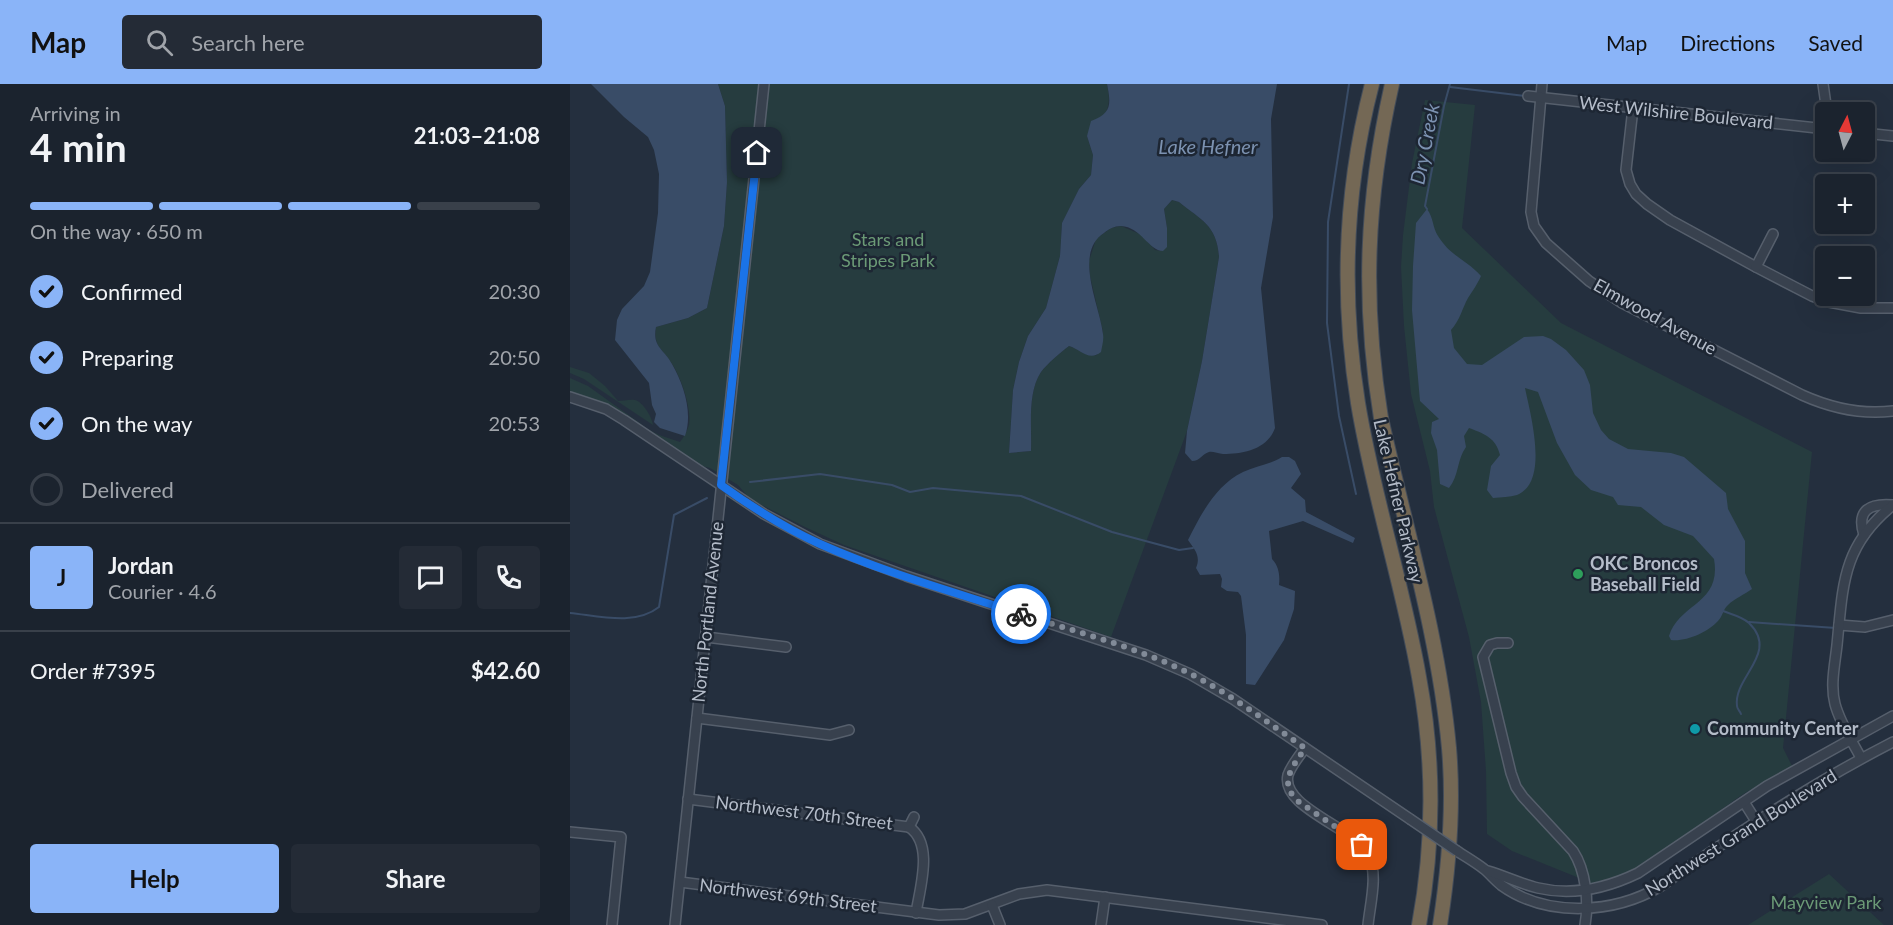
<!DOCTYPE html>
<meta charset="utf-8">
<style>
:root{--surface:#1b232e;--page:#242b36;--text:#f1f3f6;--muted:#a0a4aa;--line:#39404a;--accent:#8ab4f8}
body{margin:0;font-family:Lato,sans-serif;background:var(--page);color:var(--text);height:100vh;display:flex;flex-direction:column;font-size:22px;white-space:nowrap}
*{box-sizing:border-box;margin:0}
p{font-size:20px;color:var(--muted)}
.icon{flex:none;width:33px;height:33px;fill:none;stroke:currentColor;stroke-width:2;stroke-linecap:round;stroke-linejoin:round}
.map{position:relative;flex:1;overflow:hidden}
.sheet{display:flex;flex-direction:column;background:var(--surface);width:570px}
.sheet>*{flex:none}
.needle{width:39px;rotate:6deg}
.tools{position:absolute;left:1245px;top:18px;display:grid;gap:12px}
.tools a{display:grid;place-items:center;width:60px;height:60px;border-radius:6px;background:var(--surface);box-shadow:0 6px 24px #0002,0 0 0 2px var(--line);font-size:30px}
.pin{position:absolute;display:grid;place-items:center;width:51px;height:51px;color:#fff;margin:-26px;border-radius:12px;box-shadow:0 3px 9px #0006}
.courier{position:absolute;display:grid;place-items:center;width:60px;height:60px;margin:-30px;border:4px solid #1a73e8;border-radius:50%;background:#fff;color:#222;box-shadow:0 2px 8px #0007}
.summary em{font-style:normal;font-weight:700}
.summary div{display:flex;flex-direction:column-reverse}
.summary{display:flex;align-items:center;justify-content:space-between;height:102px;padding:0 30px}
h1{font-size:39px;font-weight:700;line-height:45px}
.bar{display:grid;grid-template-columns:repeat(4,1fr);gap:9px 6px;align-content:center;height:72px;padding:0 30px}
.bar i{height:8px;border-radius:4px;background:var(--line)}
.bar .active{background:var(--accent)}
.bar p{grid-column:span 4}
.line{display:flex;align-items:center;gap:15px;padding:0 30px;border-top:2px solid var(--line)}
.line div{flex:1}
.round{display:grid;place-items:center;flex:none;width:63px;height:63px;border-radius:6px;background:var(--page)}
ol{padding:0 30px;list-style:none}
li{display:flex;align-items:center;gap:18px;height:66px}
li p{margin-inline-start:auto}
li .icon{padding:6px;border-radius:50%;background:var(--accent);color:#111;stroke-width:4}
li:last-child{color:var(--muted)}
li i{width:33px;height:33px;border:3px solid var(--line);border-radius:50%}
.primary-button{display:flex;gap:12px;margin-top:auto;padding:12px 30px}
.primary-button a{flex:1;height:69px;border-radius:6px;background:var(--accent);color:#111;font-size:24px;font-weight:700;line-height:69px;text-align:center}
.primary-button a+a{background:var(--page);color:var(--text)}
header{display:flex;align-items:center;gap:36px;box-sizing:border-box;height:84px;padding:0 30px;background:var(--accent);color:#111}
header strong{font-size:28px}
nav{display:flex;gap:33px;margin-inline-start:auto;font-size:21px}
.search{width:420px;height:54px;background:var(--page);display:flex;align-items:center;gap:15px;box-sizing:border-box;padding:0 21px;border-radius:6px;color:var(--muted);font-size:22px}
main{display:flex;flex:1;min-height:0}
.map>svg:first-child{display:block}
.green{fill:#263c3f}
.water{fill:#394c67}
.lines{fill:none;stroke-linecap:round;stroke-linejoin:round}
.stream{stroke:#394c67;stroke-width:2}
.minor-casing{stroke:#565f6c;stroke-width:12}
.highway-casing{stroke:#434c59;stroke-width:16}
.minor{stroke:#38414e;stroke-width:9}
.highway{stroke:#746855;stroke-width:14}
.minor-bridge-casing{stroke:#565f6c;stroke-width:12;stroke-linecap:butt}
.minor-bridge{stroke:#38414e;stroke-width:9}
.done{stroke:#828b98;stroke-width:6;stroke-dasharray:0 10.8}
.route{stroke:#1a73e8;stroke-width:8}
.leisure-dot{fill:#2e9e5b;stroke:#1d2633;stroke-width:2}
.culture-dot{fill:#0f9aa8;stroke:#1d2633;stroke-width:2}
.labels{text-anchor:middle;stroke-width:5;stroke-linejoin:round;paint-order:stroke}
.street-label{font-size:18px;fill:#b4bcc9;stroke:#1d2633}
.park-label{font-size:18px;fill:#6b9a76;stroke:#1d2633}
.poi-label{font-size:18px;font-weight:bold;fill:#b4bcc9;stroke:#1d2633;text-anchor:start}
.water-label{font-size:20px;font-style:italic;fill:#7c92b1;stroke:#1d2633}
</style>
<header>
<strong>Map</strong>
<div class="search"><svg class="icon" aria-label="search" viewBox="0 0 24 24"><circle cx="10" cy="10" r="6"/><path d="M15 15l6 6"/></svg>Search here</div>
<nav><a>Map</a><a>Directions</a><a>Saved</a></nav>
</header>
<main>
<section class="sheet">
<div class="summary"><div><h1>4 min</h1><p>Arriving in</p></div><em>21:03–21:08</em></div>
<div class="bar"><i class="active"></i><i class="active"></i><i class="active"></i><i></i><p>On the way · 650 m</p></div>
<ol>
<li><svg class="icon" aria-label="check" viewBox="0 0 24 24"><path d="M5 12l5 5 9-10"/></svg>Confirmed<p>20:30</p></li>
<li><svg class="icon" aria-label="check" viewBox="0 0 24 24"><path d="M5 12l5 5 9-10"/></svg>Preparing<p>20:50</p></li>
<li><svg class="icon" aria-label="check" viewBox="0 0 24 24"><path d="M5 12l5 5 9-10"/></svg>On the way<p>20:53</p></li>
<li><i></i>Delivered</li>
</ol>
<div class="line" style="height:108px"><b class="round" style="background:var(--accent);color:#111">J</b><div><b>Jordan</b><p>Courier · 4.6</p></div><a class="round"><svg class="icon" aria-label="chat" viewBox="0 0 24 24"><path d="M4 5h16v11H9l-5 4z"/></svg></a><a class="round"><svg class="icon" aria-label="phone" viewBox="0 0 24 24"><path d="M5 4h4l2 5-3 2q2 4 5 5l2-3 5 2v4C11 20 4 13 5 4z"/></svg></a></div>
<div class="line" style="height:78px"><div>Order #7395</div><b>$42.60</b></div>
<div class="primary-button"><a>Help</a><a>Share</a></div>
</section>
<div class="map">
<svg width="1323" height="841" viewBox="0 0 1323 841">
<rect width="100%" height="100%" fill="#242f3e"/>
<g class="green">
<path d="M 148,0 L 537,0 C 543,28 534,31 517,52 L 523,71 L 521,91 L 509,105 L 492,139 L 490,172 L 476,224 L 458,252 L 449,278 L 443,306 L 439,369 L 461,367 C 462,343 457,309 471,288 C 477,280 491,268 499,262 C 509,265 515,273 527,271 L 533,248 L 520,192 L 519,177 L 526,155 L 541,144 L 551,142 L 572,151 L 585,166 L 593,167 L 597,144 L 594,125 L 602,116 L 609,118 C 631,136 647,141 649,173 L 632,277 L 617,347 L 541,553 L 274,461 L 235,443 L 180,415 L 168,401 L 140,384 L 132,382 C 91,355 49,319 0,309 L 0,294 L 18,302 L 78,345 L 89,351 L 110,358 C 114,353 117,347 119,341 C 122,324 110,290 100,277 C 91,264 83,261 86,243 L 118,234 L 137,224 L 154,142 L 157,98 L 155,22 Z"/>
<path d="M 855,16 L 905,21 L 892,144 L 991,239 L 1242,368 L 1213,664 L 1223,684 C 1204,695 1184,702 1166,715 C 1129,741 1067,794 1024,800 L 942,767 L 917,750 L 916,687 L 911,618 L 899,553 L 864,423 L 860,387 L 841,310 L 834,242 L 831,183 L 833,151 L 842,79 Z"/>
<path d="M 0,283 L 19,289 L 35,302 L 48,317 C 54,317 59,315 65,316 C 73,318 82,333 83,341 L 14,295 L 0,289 Z"/>
<polygon points="1259,790 1314,841 1178,841"/>
</g>
<g class="water">
<path d="M 21,0 L 148,0 L 155,22 L 157,98 L 154,142 L 137,224 L 118,234 L 86,243 C 82,263 94,265 102,280 C 114,301 123,329 115,352 L 90,344 L 84,338 L 86,330 L 82,321 L 79,299 L 45,256 L 47,236 L 52,225 L 74,202 L 80,188 L 88,129 L 89,90 L 84,66 L 78,53 L 54,33 Z"/>
<path d="M 537,0 L 707,0 L 701,35 L 703,133 L 691,204 L 705,344 C 697,366 673,370 653,370 C 649,370 642,367 639,368 C 632,370 630,377 622,377 L 615,369 L 617,347 L 632,277 L 649,173 C 647,141 631,136 609,118 L 602,116 L 594,125 L 597,144 L 597,163 L 593,167 C 579,167 571,143 551,142 C 544,142 539,145 534,149 C 503,169 530,222 533,250 C 534,256 532,262 531,268 C 519,278 510,265 499,262 C 491,268 477,280 471,288 C 457,309 462,343 461,367 L 439,369 L 443,306 L 449,278 L 458,252 L 476,224 L 490,172 L 492,139 L 509,105 L 521,91 L 523,71 L 517,52 L 521,37 C 542,29 541,20 537,0 Z"/>
<path d="M 857,125 C 864,135 862,142 868,152 C 881,173 897,176 911,192 C 907,201 903,206 898,214 C 892,225 890,236 881,246 L 884,264 L 897,280 L 912,281 L 954,253 L 973,252 L 981,255 L 996,266 L 1014,286 L 1020,301 L 1023,329 L 1031,346 L 1039,355 L 1058,365 L 1101,369 L 1114,373 L 1156,409 L 1158,425 L 1175,457 L 1175,489 L 1182,505 C 1174,511 1165,514 1158,521 C 1153,525 1153,532 1148,537 C 1138,548 1116,558 1101,556 L 1099,552 C 1109,519 1152,520 1144,475 L 1123,452 L 1094,441 L 1071,423 L 1048,421 L 1043,413 L 1021,406 L 1005,391 L 987,359 L 968,308 L 955,304 C 960,329 980,398 947,411 C 940,413 931,413 923,414 L 917,406 L 921,382 L 930,371 C 926,354 915,350 899,344 L 894,352 L 896,363 C 887,375 889,392 879,404 L 870,400 L 867,366 L 861,349 L 862,338 L 869,335 L 850,317 L 842,226 L 843,182 L 846,139 Z"/>
<path d="M 712,373 L 719,373 L 725,377 L 731,390 L 721,404 L 735,416 L 736,428 L 785,454 L 783,459 L 733,437 L 699,447 L 702,475 C 709,482 710,492 709,501 L 725,507 L 724,525 L 714,556 L 685,601 L 676,600 L 676,551 L 671,512 L 668,508 L 657,507 L 651,503 L 652,495 L 650,490 L 630,491 L 626,484 C 631,472 625,466 618,456 C 631,430 646,401 673,388 C 685,382 699,381 712,373 Z"/>
</g>
<g class="lines">
<g class="stream">
<polyline points="779,0 758,138 757,239 769,332 786,410"/>
<polyline points="880,3 955,12"/>
<polyline points="857,125 855,122 874,22 880,0"/>
<polyline points="180,398 250,390 322,401 340,408 363,404 451,412 542,448 609,466 623,464"/>
<path d="M 1153,527 C 1161,530 1173,533 1179,539 C 1210,569 1163,593 1167,622 C 1167,625 1170,627 1171,630"/>
<path d="M 0,529 C 29,532 65,542 89,523 L 104,431 L 137,414"/>
<polyline points="1179,538 1266,544"/>
</g>
<defs>
<g id="minor">
<path d="M 972,0 L 961,128 L 964,142 L 976,159 L 1019,197 L 1052,219 L 1232,311 C 1261,324 1291,331 1323,327"/>
<polyline points="1253,0 1257,28"/>
<polyline points="958,12 1256,45"/>
<polyline points="1063,24 1056,86 1060,100 1066,110 1077,120 1100,136 1186,183 1242,212 1259,218 1291,224 1323,224"/>
<polyline points="1294,49 1323,52"/>
<polyline points="1186,183 1203,150"/>
<polyline points="0,313 36,325 54,336 194,430 250,460 336,492 576,571 620,590 663,615 840,735"/>
<path d="M 1294,451 C 1286,426 1300,419 1323,421"/>
<polyline points="1269,541 1295,543 1323,536"/>
<polyline points="136,553 216,563"/>
<path d="M 938,559 L 927,559 L 920,561 L 913,573 L 941,689 L 946,703 L 953,713 L 1003,767 C 1016,787 1019,818 1015,841"/>
<polyline points="127,634 260,651 279,646"/>
<path d="M 735,664 C 729,672 721,682 718,691 C 710,724 787,744 799,772 C 808,792 800,820 798,841"/>
<path d="M 1291,674 C 1282,657 1270,639 1265,620 C 1260,601 1265,580 1267,561 C 1273,501 1272,462 1323,421"/>
<polyline points="118,715 339,743 344,733"/>
<polyline points="1174,718 1186,737"/>
<path d="M 339,743 C 364,760 350,803 346,829"/>
<polyline points="0,748 51,753 42,841"/>
<path d="M 887,767 C 896,773 905,778 914,785 C 920,790 925,796 931,801 C 977,834 1044,830 1091,802 C 1166,750 1241,700 1323,658"/>
<path d="M 918,787 C 935,792 951,800 968,804 C 1002,812 1037,804 1068,789 L 1197,702 L 1323,632"/>
<polyline points="110,798 369,831 395,830 449,810 477,806 752,841"/>
<polyline points="422,821 430,841"/>
<polyline points="105,841 194,0"/>
<polyline points="531,841 535,813"/>
</g>
<g id="highway">
<path d="M 802,0 C 775,104 771,213 788,319 C 803,411 833,501 849,593 C 864,674 864,760 849,841"/>
<path d="M 822,0 C 796,115 792,217 811,334 C 835,442 869,554 879,664 C 884,722 879,783 870,841"/>
</g>
</defs>
<use href="#minor" class="minor-casing"/>
<use href="#highway" class="highway-casing"/>
<use href="#minor" class="minor"/>
<use href="#highway" class="highway"/>
<defs>
<polyline id="minor-bridge" points="840,735 887,767"/>
</defs>
<use href="#minor-bridge" class="minor-bridge-casing"/>
<use href="#minor-bridge" class="minor-bridge"/>
</g>
<g class="lines">
<path class="done" d="M 451,530 C 506,548 566,563 619,589 C 660,610 697,638 735,664 C 723,683 707,699 729,718 L 792,761"/>
<path class="route" d="M 187,69 L 151,401 C 183,424 215,444 250,460 C 315,489 384,508 451,530"/>
</g>
<circle class="leisure-dot" cx="1008" cy="490" r="6"/>
<circle class="culture-dot" cx="1125" cy="645" r="6"/>
<g class="labels">
<g class="street-label">
<text transform="translate(1106 29) rotate(6)" y="6">West Wilshire Boulevard</text>
<text transform="translate(1085 233) rotate(29)" y="6">Elmwood Avenue</text>
<text transform="translate(828 417) rotate(77)" y="6">Lake Hefner Parkway</text>
<text transform="translate(138 528) rotate(-84)" y="6">North Portland Avenue</text>
<text transform="translate(234 729) rotate(7)" y="6">Northwest 70th Street</text>
<text transform="translate(1171 749) rotate(-32)" y="6">Northwest Grand Boulevard</text>
<text transform="translate(218 812) rotate(7)" y="6">Northwest 69th Street</text>
</g>
<g class="park-label">
<text x="318" y="162">Stars and<tspan x="318" dy="21">Stripes Park</tspan></text>
<text x="1256" y="825">Mayview Park</text>
</g>
<g class="poi-label">
<text x="1020" y="486">OKC Broncos<tspan x="1020" dy="21">Baseball Field</tspan></text>
<text x="1137" y="651">Community Center</text>
</g>
<g class="water-label">
<text transform="translate(855 60) rotate(-79)" y="7">Dry Creek</text>
<text x="638" y="70">Lake Hefner</text>
</g>
</g>
</svg>
<div class="tools">
<a><svg class="needle" viewBox="-14 -14 28 28"><path d="M0-13l5 13h-10z" fill="#e53935"/><path d="M0 13l5-13h-10z" fill="#a0a4aa"/></svg></a>
<a>+</a>
<a>−</a>
</div>
<div class="pin" style="left:792px;top:761px;background:#ea580c"><svg class="icon" aria-label="bag" viewBox="0 0 24 24"><path d="M5 8h14l-1 12H6zM9 8a3 3 0 0 1 6 0"/></svg></div>
<div class="pin" style="left:187px;top:69px;background:#1f2937"><svg class="icon" aria-label="home" viewBox="0 0 24 24"><path d="M3 11l9-7 9 7M6 9v11h12V9"/></svg></div>
<div class="courier" style="left:451px;top:530px"><svg class="icon" aria-label="bike" viewBox="0 0 24 24"><circle cx="6" cy="16" r="4"/><circle cx="18" cy="16" r="4"/><path d="M6 16l4-8h5l3 8M10 8l3 8H6M13 5h3"/></svg></div>
</div>
</main>
